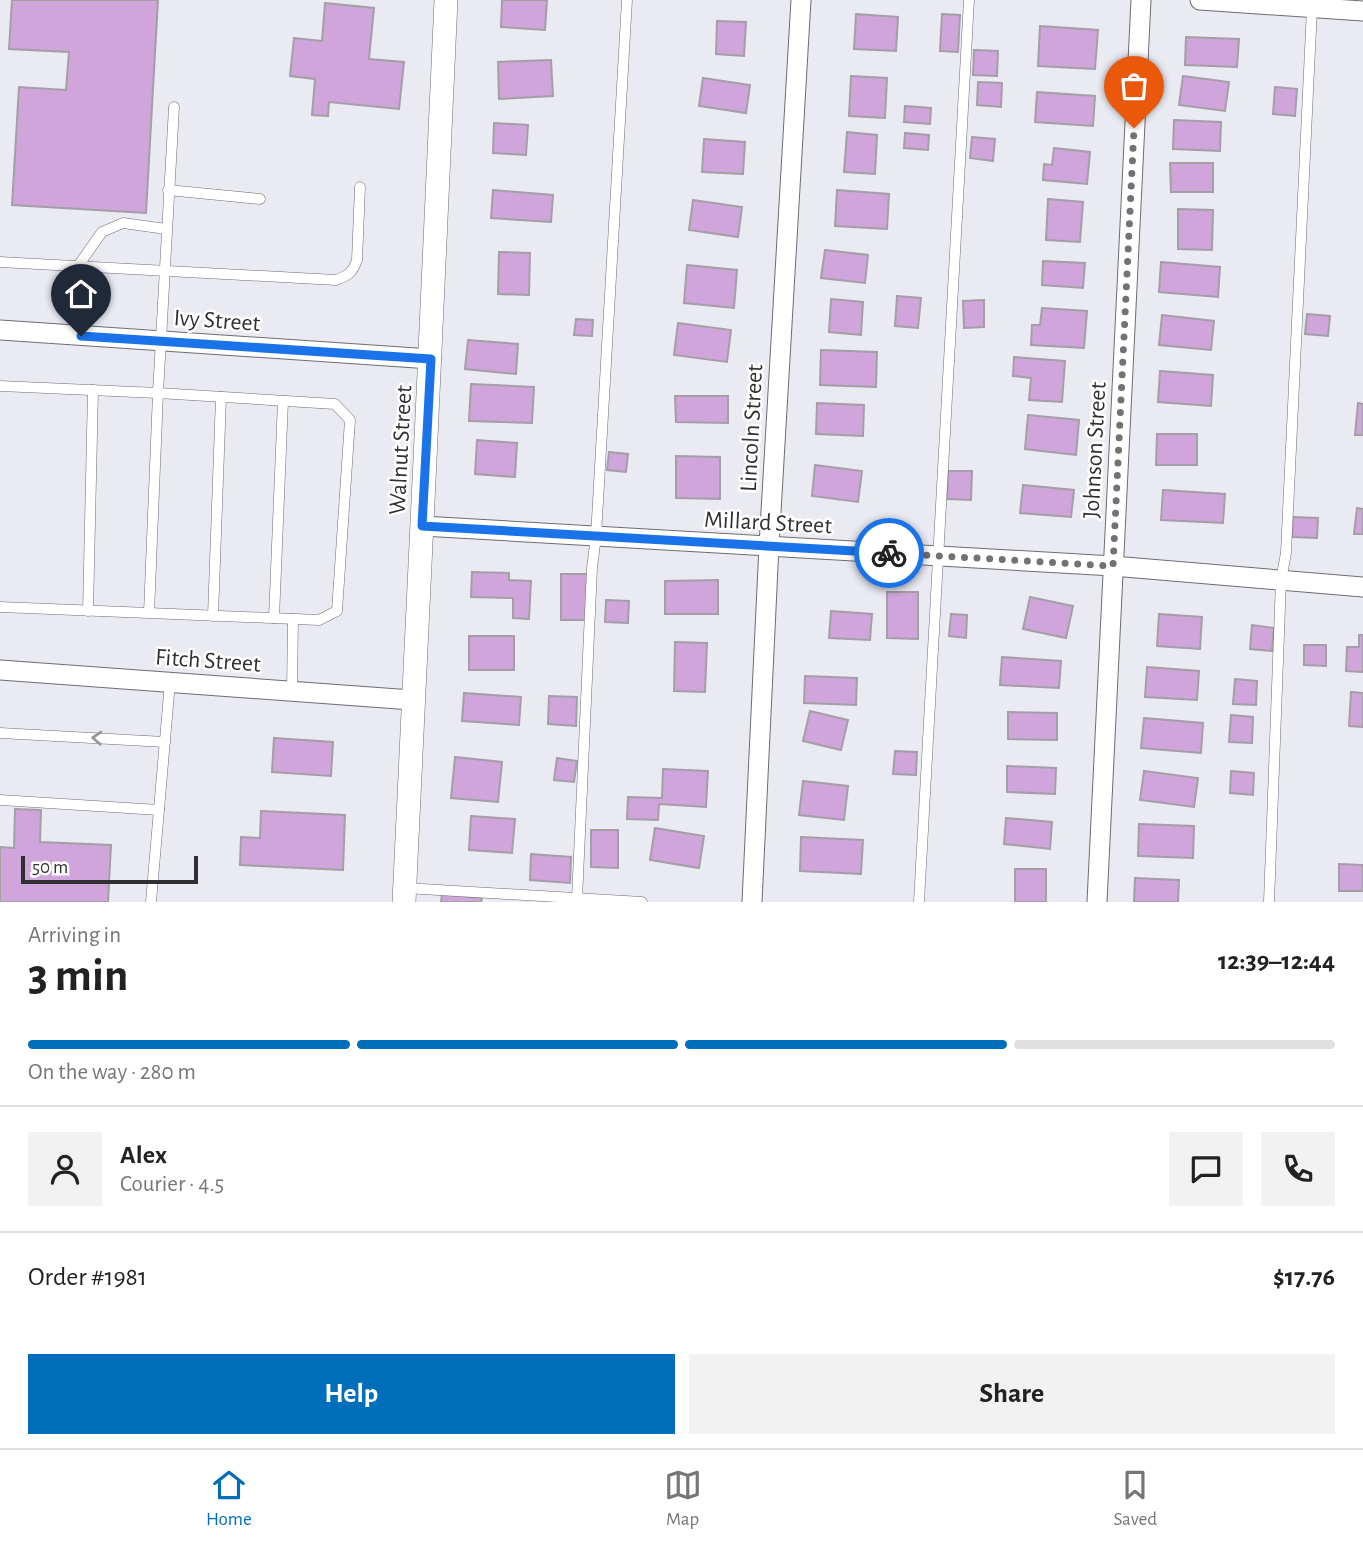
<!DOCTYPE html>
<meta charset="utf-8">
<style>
:root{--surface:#fff;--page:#f2f2f2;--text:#222;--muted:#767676;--line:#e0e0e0;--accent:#006eba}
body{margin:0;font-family:"Alegreya Sans",sans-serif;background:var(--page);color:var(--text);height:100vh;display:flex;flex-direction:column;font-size:26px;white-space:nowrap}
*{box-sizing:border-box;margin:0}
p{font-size:23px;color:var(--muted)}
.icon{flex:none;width:38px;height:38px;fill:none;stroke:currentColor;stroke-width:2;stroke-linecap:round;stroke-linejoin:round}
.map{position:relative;height:902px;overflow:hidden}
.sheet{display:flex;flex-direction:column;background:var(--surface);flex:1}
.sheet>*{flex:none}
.scale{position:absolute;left:21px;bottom:18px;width:177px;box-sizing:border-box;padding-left:7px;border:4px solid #303033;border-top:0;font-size:19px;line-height:24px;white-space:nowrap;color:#303033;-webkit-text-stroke:5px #fff;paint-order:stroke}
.pin{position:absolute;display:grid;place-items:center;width:60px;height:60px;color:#fff;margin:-72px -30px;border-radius:50% 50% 50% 0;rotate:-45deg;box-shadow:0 0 7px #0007}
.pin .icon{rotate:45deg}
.courier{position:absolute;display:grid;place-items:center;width:70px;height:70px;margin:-35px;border:5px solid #1a73e8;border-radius:50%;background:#fff;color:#222;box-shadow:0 2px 9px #0007}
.headline em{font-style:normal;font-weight:700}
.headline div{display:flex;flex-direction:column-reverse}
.headline{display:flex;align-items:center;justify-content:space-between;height:119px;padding:0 28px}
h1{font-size:46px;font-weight:700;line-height:52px}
.bar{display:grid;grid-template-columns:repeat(4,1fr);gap:10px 7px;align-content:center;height:84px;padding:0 28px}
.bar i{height:9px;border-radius:5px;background:var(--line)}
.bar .selected{background:var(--accent)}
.bar p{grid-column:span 4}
.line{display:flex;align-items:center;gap:18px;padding:0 28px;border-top:2px solid var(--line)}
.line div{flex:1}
.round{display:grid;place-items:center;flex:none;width:74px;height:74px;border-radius:0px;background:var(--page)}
.action{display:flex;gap:14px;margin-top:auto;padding:14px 28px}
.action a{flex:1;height:80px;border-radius:0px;background:var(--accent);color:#fff;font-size:28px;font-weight:700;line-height:80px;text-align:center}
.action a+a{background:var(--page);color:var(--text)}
.menu{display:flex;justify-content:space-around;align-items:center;height:98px;border-top:2px solid var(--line);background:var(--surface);font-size:19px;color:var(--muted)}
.menu a{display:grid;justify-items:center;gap:4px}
.menu .selected{color:var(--accent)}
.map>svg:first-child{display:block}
.building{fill:#cfa5db;stroke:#a49ea5;stroke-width:2}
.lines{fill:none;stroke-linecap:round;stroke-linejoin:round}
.service-casing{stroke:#6c6c74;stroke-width:11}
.minor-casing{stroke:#6c6c74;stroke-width:21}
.tertiary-casing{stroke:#6c6c74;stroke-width:24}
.service{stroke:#fff;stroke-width:10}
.minor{stroke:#fff;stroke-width:19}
.tertiary{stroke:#fff;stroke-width:23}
.oneway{stroke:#989899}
.done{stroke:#717176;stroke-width:7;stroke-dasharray:0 12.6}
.route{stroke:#1a73e8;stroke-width:9}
.labels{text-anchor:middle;stroke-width:5;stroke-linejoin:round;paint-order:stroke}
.street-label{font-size:24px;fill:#303033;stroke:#fff}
</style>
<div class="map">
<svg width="1363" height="902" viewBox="0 0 1363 902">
<rect width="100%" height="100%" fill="#eaeaf3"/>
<g class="building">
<polygon points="12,0 158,0 146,213 12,205 19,87 66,90 69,52 9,49"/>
<polygon points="502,0 547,0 545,30 501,27"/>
<polygon points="325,3 374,8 369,59 404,62 399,109 329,102 328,116 312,115 315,79 290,76 294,38 322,41"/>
<polygon points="856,14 898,17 896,51 854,49"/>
<polygon points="942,14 960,15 958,52 940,51"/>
<polygon points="717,21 746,22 744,56 716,54"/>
<polygon points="1040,26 1098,30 1095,69 1038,66"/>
<polygon points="1186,37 1239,39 1237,67 1185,65"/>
<polygon points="974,50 998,51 997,76 973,75"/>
<polygon points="551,60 553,96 499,99 498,62"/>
<polygon points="851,76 887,78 885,118 849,116"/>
<polygon points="1183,76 1229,82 1225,111 1179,105"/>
<polygon points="703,78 750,85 746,113 699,106"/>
<polygon points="978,82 1002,83 1001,107 977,105"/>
<polygon points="1275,87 1297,89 1295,116 1273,114"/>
<polygon points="1037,92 1095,96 1093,126 1035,122"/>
<polygon points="905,106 931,108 930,124 904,122"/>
<polygon points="1174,120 1221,122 1220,151 1173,149"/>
<polygon points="494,123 528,125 526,155 493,153"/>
<polygon points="847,132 877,135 875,174 844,172"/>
<polygon points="905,133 929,135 928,150 904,148"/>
<polygon points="972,137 995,139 993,161 970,158"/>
<polygon points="704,139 745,142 743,174 702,172"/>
<polygon points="1054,148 1090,152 1087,184 1043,180 1044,164 1052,165"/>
<polygon points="1170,163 1213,163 1213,192 1171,192"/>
<polygon points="493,190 553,195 551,222 491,218"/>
<polygon points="837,190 889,194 887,229 835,226"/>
<polygon points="1048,199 1083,202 1080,242 1046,240"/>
<polygon points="693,200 742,207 738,237 689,230"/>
<polygon points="1178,209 1213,210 1212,250 1178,249"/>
<polygon points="825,250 868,255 865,283 821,278"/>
<polygon points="499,252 530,253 529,295 498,294"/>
<polygon points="1043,261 1085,263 1083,288 1042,285"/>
<polygon points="1161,262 1220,267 1218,297 1159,292"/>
<polygon points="687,265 737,270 734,308 684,303"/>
<polygon points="897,296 921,298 918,328 895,326"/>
<polygon points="831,299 863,302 861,335 829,332"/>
<polygon points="984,300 984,327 964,328 963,301"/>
<polygon points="1042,308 1087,311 1084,348 1031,345 1032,325 1040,325"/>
<polygon points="1307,314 1330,316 1328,336 1305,334"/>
<polygon points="1162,315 1214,321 1211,350 1159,345"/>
<polygon points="576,319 593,320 592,336 574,335"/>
<polygon points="678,323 731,330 727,362 674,355"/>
<polygon points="468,340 518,344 516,374 465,369"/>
<polygon points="821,350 877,352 876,387 820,385"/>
<polygon points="1014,357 1065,361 1062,402 1029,400 1031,378 1013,376"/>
<polygon points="1160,371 1213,375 1211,406 1158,402"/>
<polygon points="471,384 534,387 532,423 469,421"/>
<polygon points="675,396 728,396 728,423 676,422"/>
<polygon points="817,403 864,405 863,436 816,434"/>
<polygon points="1358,403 1363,404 1363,435 1355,435"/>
<polygon points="1028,415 1079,420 1076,455 1025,449"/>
<polygon points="1157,434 1197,434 1197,465 1156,465"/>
<polygon points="477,440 517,443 515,477 475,474"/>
<polygon points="609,452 628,454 626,472 607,470"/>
<polygon points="676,456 720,457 720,499 676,498"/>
<polygon points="815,465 862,471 858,502 812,496"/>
<polygon points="948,471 972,471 971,500 947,499"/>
<polygon points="1023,485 1074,490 1071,517 1020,513"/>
<polygon points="1163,490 1225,494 1223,523 1161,520"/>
<polygon points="1357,508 1363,509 1363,534 1354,534"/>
<polygon points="1293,517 1318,518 1317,538 1292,537"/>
<polygon points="472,572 509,573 509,580 531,581 529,619 513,618 513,598 471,597"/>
<rect x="561" y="574" width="27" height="46"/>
<polygon points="718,580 718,614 665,614 665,581"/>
<polygon points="887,592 918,592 918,639 887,638"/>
<polygon points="1030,597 1073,606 1066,638 1023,629"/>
<polygon points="606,600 629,601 628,623 605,622"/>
<polygon points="831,611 872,614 870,640 829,638"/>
<polygon points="951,614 967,615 966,638 949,636"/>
<polygon points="1159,614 1202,617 1200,649 1157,646"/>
<polygon points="1252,625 1274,628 1272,651 1250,649"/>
<polygon points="1359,635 1363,635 1363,672 1346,671 1347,647 1359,647"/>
<rect x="469" y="636" width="45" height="34"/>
<polygon points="675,642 707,643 705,692 674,691"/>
<polygon points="1304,645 1326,645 1326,666 1304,665"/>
<polygon points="1002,657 1061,661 1059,688 1000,685"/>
<polygon points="1147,667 1199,671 1197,700 1145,697"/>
<polygon points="805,676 857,678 856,705 804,703"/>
<polygon points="1235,679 1257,681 1256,705 1233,704"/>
<polygon points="1351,692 1363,693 1363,727 1349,726"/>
<polygon points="464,693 521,697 519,725 462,721"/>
<polygon points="549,696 577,697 576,726 548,724"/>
<polygon points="810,711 848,720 841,750 803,741"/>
<polygon points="1008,712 1057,713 1057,740 1008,739"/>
<polygon points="1231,715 1253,717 1252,743 1229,742"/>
<polygon points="1144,718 1203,723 1201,753 1141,748"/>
<polygon points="274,738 333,742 331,776 272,772"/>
<polygon points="895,751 917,752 916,775 893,774"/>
<polygon points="455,757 502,762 498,802 451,798"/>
<polygon points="557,758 577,761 574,782 554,780"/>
<polygon points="1007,766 1056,768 1055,794 1007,792"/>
<polygon points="663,769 708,771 706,807 659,804 658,820 627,819 628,797 662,798"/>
<polygon points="1144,771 1198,778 1194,807 1140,800"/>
<polygon points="1231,771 1254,773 1253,795 1230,793"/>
<polygon points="803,781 848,786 844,820 799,815"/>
<polygon points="15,809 41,810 40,842 111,845 108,902 0,902 0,847 14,848"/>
<polygon points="261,811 345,815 343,870 240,865 241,837 260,838"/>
<polygon points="471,816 515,819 512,853 469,850"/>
<polygon points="1006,818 1052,822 1050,849 1004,844"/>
<polygon points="1139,824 1194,826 1193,858 1138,856"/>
<polygon points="655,828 704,836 699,868 650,860"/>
<polygon points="591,830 618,830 618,868 591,867"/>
<polygon points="801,837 863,840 861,874 800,871"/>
<polygon points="531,854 571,857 570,883 530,880"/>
<polygon points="1339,864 1363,865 1363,891 1339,891"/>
<rect x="1015" y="869" width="31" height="33"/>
<polygon points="1135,878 1179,880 1178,902 1134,902"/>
<polygon points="442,894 482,898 481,902 441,902"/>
</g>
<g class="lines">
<defs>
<g id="service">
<polyline points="168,190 260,199"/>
<path d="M 0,262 L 336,280 C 348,276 353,272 357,260 L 360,187"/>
<polyline points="78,266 102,232 123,223 166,229"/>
<polyline points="0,386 158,393 174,107"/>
<polyline points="0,607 149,613 158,393 335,404 350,420 337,611 319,620 149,613"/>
<polyline points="88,611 93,390"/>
<polyline points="213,616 221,397"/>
<polyline points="274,618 283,401"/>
<polyline points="292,691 293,619"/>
<polyline points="0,733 165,742"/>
<polyline points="0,800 159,810"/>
<polyline points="405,888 642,902"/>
<polyline points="577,899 592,568 596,536 627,0"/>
<polyline points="151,902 170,682"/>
<polyline points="919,902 969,0"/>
<polyline points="1269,902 1281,580 1286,553 1312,8"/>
</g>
<g id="minor">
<polyline points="1200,0 1363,11"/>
<polyline points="0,330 431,359"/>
<polyline points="422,526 1113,566 1363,587"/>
<polyline points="0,670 412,700"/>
<polyline points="752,902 769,546 801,0"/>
<polyline points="1097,902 1141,0"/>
</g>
<path id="tertiary" d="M 404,902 C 417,601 434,301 446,0"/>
</defs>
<use href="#service" class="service-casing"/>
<use href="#minor" class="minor-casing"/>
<use href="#tertiary" class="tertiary-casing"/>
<use href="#service" class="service"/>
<use href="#minor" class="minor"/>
<use href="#tertiary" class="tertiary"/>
</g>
<defs><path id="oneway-chevron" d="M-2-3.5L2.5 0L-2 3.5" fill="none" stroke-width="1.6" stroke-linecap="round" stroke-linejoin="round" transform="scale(1.75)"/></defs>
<use class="oneway" href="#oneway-chevron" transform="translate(97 738) rotate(-177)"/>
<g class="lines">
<polyline class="done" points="889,553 1113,566 1134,128"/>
<polyline class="route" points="81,336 431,359 422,526 889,553"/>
</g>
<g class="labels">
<g class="street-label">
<text transform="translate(217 320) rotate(4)" y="8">Ivy Street</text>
<text transform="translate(751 428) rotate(-87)" y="8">Lincoln Street</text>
<text transform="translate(400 450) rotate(-87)" y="8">Walnut Street</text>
<text transform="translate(1094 450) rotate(-87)" y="8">Johnson Street</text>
<text transform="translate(768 522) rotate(3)" y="8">Millard Street</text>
<text transform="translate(208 660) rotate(4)" y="8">Fitch Street</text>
</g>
</g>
</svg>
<div class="scale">50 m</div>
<div class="pin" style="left:1134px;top:128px;background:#ea580c"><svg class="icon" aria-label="bag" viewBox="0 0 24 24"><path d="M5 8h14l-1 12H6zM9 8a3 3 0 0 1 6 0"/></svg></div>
<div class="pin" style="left:81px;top:336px;background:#1f2937"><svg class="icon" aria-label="home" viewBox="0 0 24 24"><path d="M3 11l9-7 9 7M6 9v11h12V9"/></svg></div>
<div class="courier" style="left:889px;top:553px"><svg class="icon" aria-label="bike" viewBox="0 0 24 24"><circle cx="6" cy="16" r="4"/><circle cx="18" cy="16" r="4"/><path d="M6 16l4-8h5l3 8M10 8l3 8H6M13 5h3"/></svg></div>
</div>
<section class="sheet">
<div class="headline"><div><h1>3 min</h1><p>Arriving in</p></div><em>12:39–12:44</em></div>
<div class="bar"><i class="selected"></i><i class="selected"></i><i class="selected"></i><i></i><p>On the way · 280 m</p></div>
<div class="line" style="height:126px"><a class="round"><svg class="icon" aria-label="person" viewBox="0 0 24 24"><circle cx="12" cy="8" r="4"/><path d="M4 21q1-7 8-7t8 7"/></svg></a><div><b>Alex</b><p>Courier · 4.5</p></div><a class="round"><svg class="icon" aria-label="chat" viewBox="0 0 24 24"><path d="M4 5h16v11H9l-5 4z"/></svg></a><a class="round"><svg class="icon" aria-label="phone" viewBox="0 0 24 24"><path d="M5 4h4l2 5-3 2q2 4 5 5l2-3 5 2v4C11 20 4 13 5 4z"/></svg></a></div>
<div class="line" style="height:91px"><div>Order #1981</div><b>$17.76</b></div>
<div class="action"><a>Help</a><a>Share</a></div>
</section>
<nav class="menu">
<a class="selected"><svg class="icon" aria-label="home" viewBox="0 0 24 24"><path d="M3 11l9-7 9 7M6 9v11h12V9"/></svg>Home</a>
<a><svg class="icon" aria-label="map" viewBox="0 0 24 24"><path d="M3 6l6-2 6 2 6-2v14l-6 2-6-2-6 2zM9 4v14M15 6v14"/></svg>Map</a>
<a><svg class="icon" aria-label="saved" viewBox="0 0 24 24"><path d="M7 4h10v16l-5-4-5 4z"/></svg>Saved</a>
</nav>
